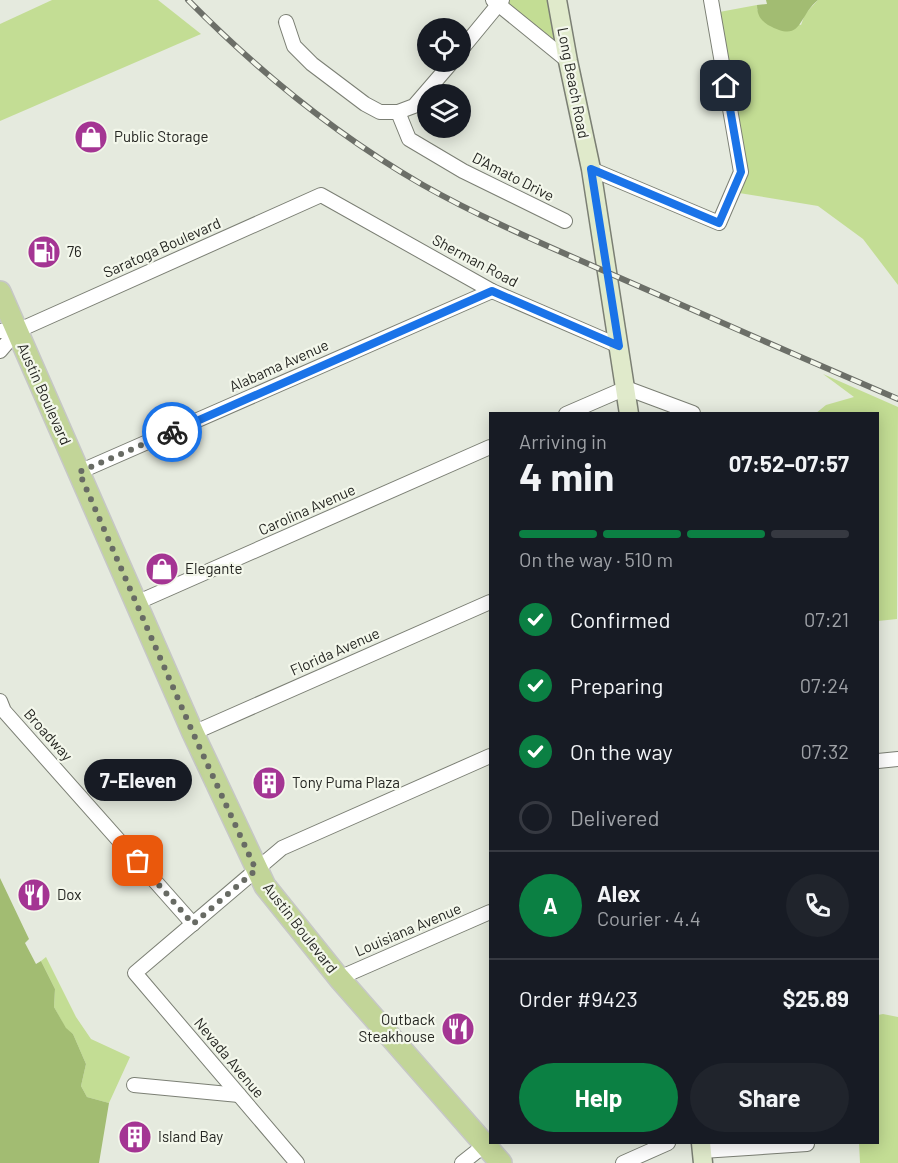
<!DOCTYPE html>
<meta charset="utf-8">
<style>
:root{--surface:#171b24;--page:#20242c;--text:#f1f3f6;--muted:#9ea1a6;--line:#363941;--accent:#0b8043}
body{margin:0;font-family:Barlow,sans-serif;background:var(--page);color:var(--text);height:100vh;display:flex;flex-direction:column;font-size:22px;white-space:nowrap}
*{box-sizing:border-box;margin:0}
p{font-size:20px;color:var(--muted)}
.icon{flex:none;width:33px;height:33px;fill:none;stroke:currentColor;stroke-width:2;stroke-linecap:round;stroke-linejoin:round}
.map{position:relative;flex:1;overflow:hidden}
.drawer{position:absolute;left:489px;top:412px;width:390px;height:732px;display:flex;flex-direction:column;background:var(--surface);border-radius:0px;box-shadow:0 3px 15px #0003}
.drawer>*{flex:none}
.tools{position:absolute;left:417px;top:18px;display:grid;gap:12px}
.tools a{display:grid;place-items:center;width:54px;height:54px;border-radius:50%;background:var(--surface);box-shadow:0 3px 15px #0003;font-size:30px}
.pin{position:absolute;display:grid;place-items:center;width:51px;height:51px;color:#fff;margin:-26px;border-radius:12px;box-shadow:0 3px 9px #0006}
.courier{position:absolute;display:grid;place-items:center;width:60px;height:60px;margin:-30px;border:4px solid #1a73e8;border-radius:50%;background:#fff;color:#222;box-shadow:0 2px 8px #0007}
.bubble{position:absolute;height:42px;border-radius:21px;background:var(--surface);box-shadow:0 3px 15px #0003;font-size:20px;font-weight:700;line-height:42px;text-align:center}
.summary em{font-style:normal;font-weight:700}
.summary div{display:flex;flex-direction:column-reverse}
.summary{display:flex;align-items:center;justify-content:space-between;height:102px;padding:0 30px}
h1{font-size:39px;font-weight:700;line-height:45px}
.bar{display:grid;grid-template-columns:repeat(4,1fr);gap:9px 6px;align-content:center;height:72px;padding:0 30px}
.bar i{height:8px;border-radius:4px;background:var(--line)}
.bar .current{background:var(--accent)}
.bar p{grid-column:span 4}
.line{display:flex;align-items:center;gap:15px;padding:0 30px;border-top:2px solid var(--line)}
.line div{flex:1}
.round{display:grid;place-items:center;flex:none;width:63px;height:63px;border-radius:32px;background:var(--page)}
ol{padding:0 30px;list-style:none}
li{display:flex;align-items:center;gap:18px;height:66px}
li p{margin-inline-start:auto}
li .icon{padding:6px;border-radius:50%;background:var(--accent);color:#fff;stroke-width:4}
li:last-child{color:var(--muted)}
li i{width:33px;height:33px;border:3px solid var(--line);border-radius:50%}
.primary-button{display:flex;gap:12px;margin-top:auto;padding:12px 30px}
.primary-button a{flex:1;height:69px;border-radius:36px;background:var(--accent);color:#fff;font-size:24px;font-weight:700;line-height:69px;text-align:center}
.primary-button a+a{background:var(--page);color:var(--text)}
.map>svg:first-child{display:block}
.green{fill:#c3dd94}
.water{fill:#a2bc72}
.lines{fill:none;stroke-linecap:round;stroke-linejoin:round}
.street-casing{stroke:#7b7f74;stroke-width:16}
.secondary-casing{stroke:#7b7f74;stroke-width:21}
.primary-casing{stroke:#c6c7c6;stroke-width:24}
.street{stroke:#fff;stroke-width:14}
.secondary{stroke:#e0eacb;stroke-width:18}
.primary{stroke:#c2d598;stroke-width:21}
.rail-casing{stroke:#6c6f68;stroke-width:6}
.rail{stroke:#f3f7eb;stroke-width:4;stroke-dasharray:11;stroke-linecap:butt}
.done{stroke:#686b64;stroke-width:6;stroke-dasharray:0 10.8}
.route{stroke:#1a73e8;stroke-width:8}
.labels{text-anchor:middle;stroke-width:4.5;stroke-linejoin:round;paint-order:stroke}
.street-label{font-size:15px;fill:#252622;stroke:#f3f7eb}
.poi-label{font-size:15px;fill:#252622;stroke:#f3f7eb;text-anchor:start}
</style>
<div class="map">
<svg width="898" height="1163" viewBox="0 0 898 1163">
<rect width="100%" height="100%" fill="#e5eade"/>
<g class="green">
<polygon points="52,0 158,0 201,34 0,121 0,24"/>
<polygon points="506,0 555,0 564,53 503,4"/>
<polygon points="818,0 898,0 898,285 863,239 818,206 733,192 742,172 714,13 757,5 757,10 801,25 805,14"/>
<polygon points="823,374 898,407 897,619 878,621 878,414 815,414 826,405 854,397"/>
<polygon points="46,957 76,1017 91,1039 130,1057 109,1103 87,1097 81,1086 86,1064 73,1034 66,1029 54,1007 55,989 41,961"/>
<polygon points="883,1014 898,1017 898,1163 860,1163 859,1143 878,1143 878,1015"/>
</g>
<g class="water">
<path d="M 766,0 L 818,0 C 797,17 803,44 768,25 C 760,20 757,14 757,5 L 767,4 Z"/>
<polygon points="0,878 29,939 25,943 36,964 41,961 55,989 54,1007 66,1028 73,1034 86,1064 81,1086 87,1097 109,1103 99,1163 0,1163"/>
</g>
<g class="lines">
<defs>
<g id="street">
<polyline points="493,0 568,61"/>
<polyline points="286,22 294,46 312,64 365,104 380,112 398,112 414,106 452,62"/>
<polyline points="460,51 502,0"/>
<polyline points="398,112 409,139 463,171 565,221"/>
<polyline points="591,169 719,223 741,172 711,0"/>
<polyline points="0,331 17,331 321,195 492,291 619,346"/>
<polyline points="0,351 17,331"/>
<polyline points="566,414 626,388 693,413"/>
<polyline points="79,472 492,291"/>
<polyline points="136,603 490,447"/>
<polyline points="0,701 4,711 193,924"/>
<polyline points="193,733 490,602"/>
<polyline points="878,761 898,759"/>
<polyline points="339,978 490,912"/>
<polyline points="134,1085 239,1095"/>
<polyline points="702,1151 807,1144"/>
<polyline points="297,1163 135,973 282,848 490,756"/>
<polyline points="462,1163 486,1144"/>
<polyline points="623,1163 668,1143"/>
</g>
<g id="secondary">
<polyline points="557,0 568,61 591,169 629,414"/>
<polyline points="701,1143 703,1163"/>
</g>
<polyline id="primary" points="0,292 193,733 265,886 339,978 501,1163"/>
</defs>
<use href="#street" class="street-casing"/>
<use href="#secondary" class="secondary-casing"/>
<use href="#primary" class="primary-casing"/>
<use href="#street" class="street"/>
<use href="#secondary" class="secondary"/>
<use href="#primary" class="primary"/>
<defs>
<path id="rail" d="M 188,0 C 258,71 336,135 423,185 C 483,219 548,246 611,274 C 707,316 802,358 898,399"/>
</defs>
<use href="#rail" class="rail-casing"/>
<use href="#rail" class="rail"/>
</g>
<g class="lines">
<polyline class="done" points="138,861 193,924 256,870 193,733 79,472 172,432"/>
<polyline class="route" points="172,432 492,291 619,346 591,169 719,223 741,172 726,86"/>
</g>
<defs>
<symbol id="shop-disc" viewBox="-11 -11 22 22"><circle r="9.5" fill="#a43593" stroke="#f3f7eb"/><path d="M-5-2.5h2.3a2.7 3.5 0 0 1 5.4 0H5L5.5 6h-11ZM-1.5-2.5h3a1.5 2.3 0 0 0-3 0Z" fill="#fff"/></symbol>
<symbol id="fuel-disc" viewBox="-11 -11 22 22"><circle r="9.5" fill="#a43593" stroke="#f3f7eb"/><path d="M-5.5-6h7V0h2V4h1.3V-2.5L3-4.5l.8-.8L6-3V5H2.5V1h-1V6h-7ZM-4.2-4.7v3.2H.2V-4.7Z" fill="#fff"/></symbol>
<symbol id="building-disc" viewBox="-11 -11 22 22"><circle r="9.5" fill="#a43593" stroke="#f3f7eb"/><path d="M-4-6H4V6H1V3H-1V6H-4ZM-2.5-4.3h1.7v1.8h-1.7ZM.8-4.3h1.7v1.8H.8ZM-2.5-1h1.7V.8h-1.7ZM.8-1h1.7V.8H.8Z" fill="#fff"/></symbol>
<symbol id="restaurant-disc" viewBox="-11 -11 22 22"><circle r="9.5" fill="#a43593" stroke="#f3f7eb"/><path d="M-5-6h1v4h1v-4h1v4h1v-4h1v5L-1.5 .5V6h-2V.5L-5-1ZM5-6V6H3V1.5H1.5Q1.5-4 5-6Z" fill="#fff"/></symbol>
</defs>
<g fill-rule="evenodd">
<use href="#shop-disc" x="72" y="118" width="38" height="38"/>
<use href="#fuel-disc" x="25" y="233" width="38" height="38"/>
<use href="#shop-disc" x="143" y="550" width="38" height="38"/>
<use href="#building-disc" x="250" y="764" width="38" height="38"/>
<use href="#restaurant-disc" x="15" y="876" width="38" height="38"/>
<use href="#restaurant-disc" x="439" y="1010" width="38" height="38"/>
<use href="#building-disc" x="116" y="1118" width="38" height="38"/>
</g>
<g class="labels">
<g class="street-label">
<text transform="translate(573 83) rotate(79)" y="5">Long Beach Road</text>
<text transform="translate(513 177) rotate(27)" y="5">D'Amato Drive</text>
<text transform="translate(162 248) rotate(-24)" y="5">Saratoga Boulevard</text>
<text transform="translate(475 261) rotate(28)" y="5">Sherman Road</text>
<text transform="translate(279 366) rotate(-24)" y="5">Alabama Avenue</text>
<text transform="translate(44 394) rotate(66)" y="5">Austin Boulevard</text>
<text transform="translate(307 510) rotate(-24)" y="5">Carolina Avenue</text>
<text transform="translate(335 652) rotate(-24)" y="5">Florida Avenue</text>
<text transform="translate(48 735) rotate(48)" y="5">Broadway</text>
<text transform="translate(300 928) rotate(52)" y="5">Austin Boulevard</text>
<text transform="translate(408 930) rotate(-23)" y="5">Louisiana Avenue</text>
<text transform="translate(229 1058) rotate(50)" y="5">Nevada Avenue</text>
</g>
<g class="poi-label">
<text x="114" y="142">Public Storage</text>
<text x="67" y="257">76</text>
<text x="185" y="574">Elegante</text>
<text x="292" y="788">Tony Puma Plaza</text>
<text x="57" y="900">Dox</text>
<text x="435" y="1025" text-anchor="end">Outback<tspan x="435" dy="17">Steakhouse</tspan></text>
<text x="158" y="1142">Island Bay</text>
</g>
</g>
</svg>
<div class="tools">
<a><svg class="icon" aria-label="locate" viewBox="0 0 24 24"><circle cx="12" cy="12" r="6"/><path d="M12 2v4M12 18v4M2 12h4M18 12h4"/></svg></a>
<a><svg class="icon" aria-label="layers" viewBox="0 0 24 24"><path d="M12 4l9 5-9 5-9-5zM3 14l9 5 9-5"/></svg></a>
</div>
<div class="pin" style="left:138px;top:861px;background:#ea580c"><svg class="icon" aria-label="bag" viewBox="0 0 24 24"><path d="M5 8h14l-1 12H6zM9 8a3 3 0 0 1 6 0"/></svg></div>
<div class="pin" style="left:726px;top:86px;background:#1f2937"><svg class="icon" aria-label="home" viewBox="0 0 24 24"><path d="M3 11l9-7 9 7M6 9v11h12V9"/></svg></div>
<div class="courier" style="left:172px;top:432px"><svg class="icon" aria-label="bike" viewBox="0 0 24 24"><circle cx="6" cy="16" r="4"/><circle cx="18" cy="16" r="4"/><path d="M6 16l4-8h5l3 8M10 8l3 8H6M13 5h3"/></svg></div>
<div class="bubble" style="left:84px;top:759px;width:108px">7-Eleven</div>
<section class="drawer">
<div class="summary"><div><h1>4 min</h1><p>Arriving in</p></div><em>07:52–07:57</em></div>
<div class="bar"><i class="current"></i><i class="current"></i><i class="current"></i><i></i><p>On the way · 510 m</p></div>
<ol>
<li><svg class="icon" aria-label="check" viewBox="0 0 24 24"><path d="M5 12l5 5 9-10"/></svg>Confirmed<p>07:21</p></li>
<li><svg class="icon" aria-label="check" viewBox="0 0 24 24"><path d="M5 12l5 5 9-10"/></svg>Preparing<p>07:24</p></li>
<li><svg class="icon" aria-label="check" viewBox="0 0 24 24"><path d="M5 12l5 5 9-10"/></svg>On the way<p>07:32</p></li>
<li><i></i>Delivered</li>
</ol>
<div class="line" style="height:108px"><b class="round" style="background:var(--accent);color:#fff">A</b><div><b>Alex</b><p>Courier · 4.4</p></div><a class="round"><svg class="icon" aria-label="phone" viewBox="0 0 24 24"><path d="M5 4h4l2 5-3 2q2 4 5 5l2-3 5 2v4C11 20 4 13 5 4z"/></svg></a></div>
<div class="line" style="height:78px"><div>Order #9423</div><b>$25.89</b></div>
<div class="primary-button"><a>Help</a><a>Share</a></div>
</section>
</div>
